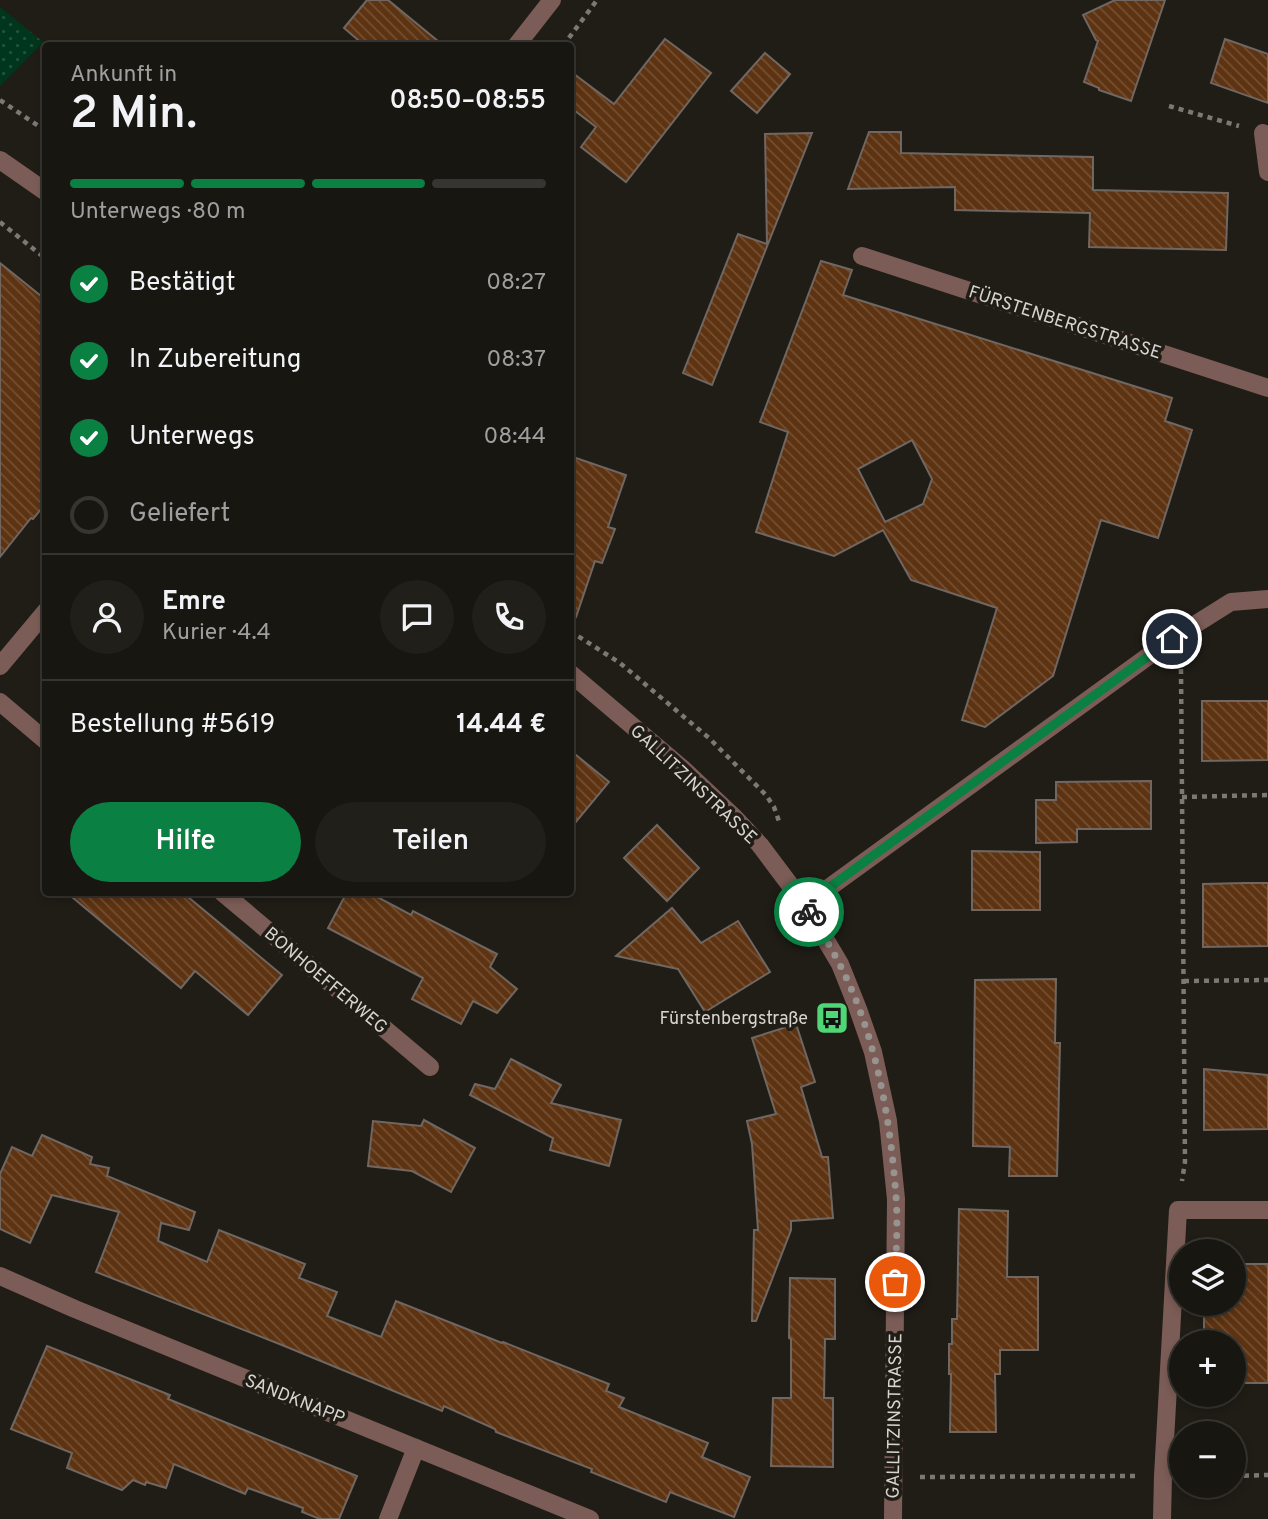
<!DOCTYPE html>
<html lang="de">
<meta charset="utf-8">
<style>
:root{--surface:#181611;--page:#211f1a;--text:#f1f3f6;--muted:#9f9f9f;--line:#363531;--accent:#0b8043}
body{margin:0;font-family:Overpass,sans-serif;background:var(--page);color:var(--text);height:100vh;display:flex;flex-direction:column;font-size:26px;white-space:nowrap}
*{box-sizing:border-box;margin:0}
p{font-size:23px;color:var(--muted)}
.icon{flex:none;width:38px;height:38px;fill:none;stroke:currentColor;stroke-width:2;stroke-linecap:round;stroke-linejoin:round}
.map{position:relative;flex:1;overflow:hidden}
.side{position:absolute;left:42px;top:42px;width:532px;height:854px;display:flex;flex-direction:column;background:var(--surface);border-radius:7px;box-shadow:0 4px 10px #0003,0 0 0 2px var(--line)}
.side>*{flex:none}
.controls{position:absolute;left:1169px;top:1239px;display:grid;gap:14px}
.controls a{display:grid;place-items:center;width:77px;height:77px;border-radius:50%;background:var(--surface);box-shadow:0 4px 10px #0003,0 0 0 2px var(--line);font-size:35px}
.pin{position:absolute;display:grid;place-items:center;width:60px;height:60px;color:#fff;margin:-30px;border:4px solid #fff;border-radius:50%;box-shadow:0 2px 7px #0007}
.courier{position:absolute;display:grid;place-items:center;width:70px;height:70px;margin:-35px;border:5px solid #0b8043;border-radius:50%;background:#fff;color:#222;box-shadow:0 2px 9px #0007}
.headline em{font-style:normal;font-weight:600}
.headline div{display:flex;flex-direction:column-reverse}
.headline{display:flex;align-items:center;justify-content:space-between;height:119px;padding:0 28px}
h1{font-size:46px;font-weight:600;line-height:52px}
.bar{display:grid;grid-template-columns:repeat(4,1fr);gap:10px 7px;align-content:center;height:84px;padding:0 28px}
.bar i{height:9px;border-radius:5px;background:var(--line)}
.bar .selected{background:var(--accent)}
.bar p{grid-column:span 4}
.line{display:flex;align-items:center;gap:18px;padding:0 28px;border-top:2px solid var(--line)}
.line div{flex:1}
.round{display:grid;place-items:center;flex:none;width:74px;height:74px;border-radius:37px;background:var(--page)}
ol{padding:0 28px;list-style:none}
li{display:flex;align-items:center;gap:21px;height:77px}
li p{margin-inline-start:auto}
li .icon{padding:7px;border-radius:50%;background:var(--accent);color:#fff;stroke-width:4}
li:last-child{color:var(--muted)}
li i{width:38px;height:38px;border:4px solid var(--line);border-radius:50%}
.action{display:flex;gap:14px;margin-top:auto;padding:14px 28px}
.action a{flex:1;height:80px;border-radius:42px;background:var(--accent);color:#fff;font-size:28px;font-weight:600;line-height:80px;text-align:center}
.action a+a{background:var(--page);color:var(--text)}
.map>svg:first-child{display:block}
.grass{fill:url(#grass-dots)}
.building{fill:url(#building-back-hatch);stroke:#706762;stroke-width:2;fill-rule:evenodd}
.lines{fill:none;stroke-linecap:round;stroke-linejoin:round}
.path{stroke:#7c7974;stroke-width:4.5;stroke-dasharray:5 5;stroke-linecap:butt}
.minor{stroke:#7c5c57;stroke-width:18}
.done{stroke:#97948f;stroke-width:7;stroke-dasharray:0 12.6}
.route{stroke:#0b8043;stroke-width:9}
.labels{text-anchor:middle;stroke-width:7;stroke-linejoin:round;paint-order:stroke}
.street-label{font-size:18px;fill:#d7d4d0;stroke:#201d17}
.poi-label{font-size:18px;fill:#d7d4d0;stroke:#201d17;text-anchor:end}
</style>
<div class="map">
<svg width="1268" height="1519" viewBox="0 0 1268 1519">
<defs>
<pattern id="grass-dots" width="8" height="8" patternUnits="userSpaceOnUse" patternTransform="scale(1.75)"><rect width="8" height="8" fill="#00361d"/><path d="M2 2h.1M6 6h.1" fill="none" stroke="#24523d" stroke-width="1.8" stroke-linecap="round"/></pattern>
<pattern id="building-back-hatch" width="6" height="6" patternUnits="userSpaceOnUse" patternTransform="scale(1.75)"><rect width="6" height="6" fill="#5d3312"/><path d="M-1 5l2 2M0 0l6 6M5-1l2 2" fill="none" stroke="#745033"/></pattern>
</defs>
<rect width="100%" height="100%" fill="#201d17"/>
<polygon class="grass" points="0,7 43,42 0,86"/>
<g class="building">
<polygon points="367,0 388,0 444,46 365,46 344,28"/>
<polygon points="1115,0 1165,0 1131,101 1099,90 1099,88 1084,82 1098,41 1096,40 1083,15"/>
<polygon points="665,39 711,73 626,182 581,147 596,127 570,107 570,71 614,104"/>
<polygon points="1225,39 1268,54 1268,103 1211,83"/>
<polygon points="765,53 790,74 757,113 731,91"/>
<polygon points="869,132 901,132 901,153 1093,157 1093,190 1228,193 1226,250 1089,247 1090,213 955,210 955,187 848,189"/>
<polygon points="812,133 712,385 683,373 738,234 767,244 765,134"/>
<path d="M 821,261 L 852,270 L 843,295 L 1172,398 L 1165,421 L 1192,430 L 1158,538 L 1101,520 L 1053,676 L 985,727 L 962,720 L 997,608 L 911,580 L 883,530 L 834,556 L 756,532 L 788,432 L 760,422 ZM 912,440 L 932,479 L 923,504 L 885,522 L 858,469 Z"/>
<polygon points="0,263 46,300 46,503 33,519 31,518 0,557"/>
<polygon points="570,456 626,475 608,527 615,529 602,563 595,561 576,617 570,616"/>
<polygon points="1202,701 1268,701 1268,760 1202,761"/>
<polygon points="570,750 609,782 570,829"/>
<polygon points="1151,781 1151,829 1077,829 1077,842 1036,843 1036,800 1056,800 1056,782"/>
<polygon points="657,825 699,868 667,901 624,858"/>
<polygon points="972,851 1040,852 1040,910 972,910"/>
<polygon points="1245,883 1268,883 1268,946 1203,947 1203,884"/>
<polygon points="66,892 182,892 282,975 248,1015 195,971 181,988"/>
<polygon points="347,892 368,892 411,915 413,911 497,954 490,967 517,989 497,1013 473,1001 461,1024 412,999 423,978 328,928"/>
<polygon points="672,908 701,943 738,921 770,972 705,1012 678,969 616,956"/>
<polygon points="1056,979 1055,1043 1060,1043 1057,1176 1009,1176 1010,1147 973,1146 975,980"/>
<polygon points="796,1024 815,1082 801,1087 822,1157 828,1157 833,1218 791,1221 791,1230 756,1321 752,1321 754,1230 758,1230 752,1144 747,1121 776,1114 752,1038"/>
<polygon points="511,1059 561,1085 551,1103 621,1120 609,1166 550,1150 553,1138 470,1095 475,1084 495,1089"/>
<polygon points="1204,1069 1268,1075 1268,1129 1204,1130"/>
<polygon points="424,1120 475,1148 451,1192 412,1171 368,1166 373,1121 421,1126"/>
<polygon points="42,1135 92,1157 90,1164 109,1168 107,1176 195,1212 189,1230 161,1223 158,1241 207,1262 219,1230 305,1264 299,1278 337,1292 327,1316 381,1337 396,1301 502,1343 503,1342 609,1384 606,1391 624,1398 619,1407 708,1443 702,1457 750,1477 734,1517 670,1492 666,1502 591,1472 592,1469 496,1432 495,1429 444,1406 442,1411 282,1345 96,1272 119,1212 52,1195 30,1243 0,1229 0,1174 12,1147 32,1156"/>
<polygon points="959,1209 1008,1211 1007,1277 1038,1277 1038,1350 1000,1350 1000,1374 995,1374 996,1432 950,1432 951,1374 949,1374 949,1344 952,1344 952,1319 957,1319"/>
<polygon points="1234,1264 1268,1264 1268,1383 1234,1383 1234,1342 1204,1342 1204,1311 1217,1310 1217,1304 1234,1304"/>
<polygon points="790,1278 835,1279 835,1339 825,1339 824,1398 833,1398 833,1467 771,1466 773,1398 791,1398 791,1339 789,1338"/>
<polygon points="47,1346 170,1395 168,1399 357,1476 339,1519 320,1519 302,1512 303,1508 248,1488 245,1494 174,1464 166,1488 146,1482 145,1485 133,1480 122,1490 67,1468 72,1453 11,1429"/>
</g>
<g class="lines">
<g class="path">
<polyline points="563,46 597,0"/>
<polyline points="0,100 46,131"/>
<polyline points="1169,106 1239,126"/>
<polyline points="0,222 46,259"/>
<polyline points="570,631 620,663 709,738 766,795 774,807 780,824"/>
<polyline points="1181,669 1185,1162 1182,1181"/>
<polyline points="1182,797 1268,795"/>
<polyline points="1184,981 1268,980"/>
<polyline points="1234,1476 1268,1475"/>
<polyline points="920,1477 1135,1476"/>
</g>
<g class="minor">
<polyline points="516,46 552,0"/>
<polyline points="1263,133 1268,172"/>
<polyline points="0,160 46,192"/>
<polyline points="862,256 1268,388"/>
<polyline points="0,666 46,611"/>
<polyline points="570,673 682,768 735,818 760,845 805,905 840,964 858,1009 873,1052 888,1121 896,1199 893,1519"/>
<polyline points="0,702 46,741"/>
<polyline points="222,892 430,1067"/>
<polyline points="805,905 1172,639 1231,602 1268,599"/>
<polyline points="0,1276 75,1309 590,1519"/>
<polyline points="388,1519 416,1448"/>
<polyline points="1162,1519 1163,1476 1178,1210 1268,1210"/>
</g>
</g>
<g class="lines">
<path class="done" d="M 809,912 C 819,929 830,945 839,963 C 876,1034 890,1117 896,1196 C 898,1225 896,1254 895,1282"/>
<polyline class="route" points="809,912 805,905 1172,639"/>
</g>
<defs>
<symbol id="bus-square" viewBox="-11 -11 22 22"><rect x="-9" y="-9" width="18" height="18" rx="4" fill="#4fd675" stroke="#201d17"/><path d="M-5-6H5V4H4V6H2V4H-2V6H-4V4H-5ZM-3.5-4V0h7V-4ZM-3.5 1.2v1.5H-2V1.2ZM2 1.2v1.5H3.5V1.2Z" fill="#111"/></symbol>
</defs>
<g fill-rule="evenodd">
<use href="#bus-square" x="813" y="999" width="38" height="38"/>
</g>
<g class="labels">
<g class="street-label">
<text transform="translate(1065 322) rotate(18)" y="6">FÜRSTENBERGSTRASSE</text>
<text transform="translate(694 784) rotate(43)" y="6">GALLITZINSTRASSE</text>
<text transform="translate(326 980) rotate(40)" y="6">BONHOEFFERWEG</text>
<text transform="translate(295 1399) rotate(22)" y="6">SANDKNAPP</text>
<text transform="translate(894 1416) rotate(-89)" y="6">GALLITZINSTRASSE</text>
</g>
<g class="poi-label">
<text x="808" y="1024">Fürstenbergstraße</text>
</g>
</g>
</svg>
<div class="controls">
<a><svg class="icon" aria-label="layers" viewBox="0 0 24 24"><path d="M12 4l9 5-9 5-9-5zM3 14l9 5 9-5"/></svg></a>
<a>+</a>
<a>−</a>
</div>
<div class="pin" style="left:895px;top:1282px;background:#ea580c"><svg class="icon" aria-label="bag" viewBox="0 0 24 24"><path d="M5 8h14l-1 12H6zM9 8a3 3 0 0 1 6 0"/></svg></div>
<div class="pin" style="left:1172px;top:639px;background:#1f2937"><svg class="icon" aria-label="home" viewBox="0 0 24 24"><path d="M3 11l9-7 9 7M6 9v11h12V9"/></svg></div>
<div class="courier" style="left:809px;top:912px"><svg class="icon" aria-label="bike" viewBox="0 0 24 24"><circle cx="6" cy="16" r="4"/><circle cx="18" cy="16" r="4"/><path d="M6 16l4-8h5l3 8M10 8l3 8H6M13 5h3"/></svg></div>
<section class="side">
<div class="headline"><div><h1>2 Min.</h1><p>Ankunft in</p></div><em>08:50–08:55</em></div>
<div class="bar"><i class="selected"></i><i class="selected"></i><i class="selected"></i><i></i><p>Unterwegs · 80 m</p></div>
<ol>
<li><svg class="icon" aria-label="check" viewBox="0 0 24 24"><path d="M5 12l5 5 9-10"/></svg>Bestätigt<p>08:27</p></li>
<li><svg class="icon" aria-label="check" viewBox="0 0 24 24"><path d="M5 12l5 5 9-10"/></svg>In Zubereitung<p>08:37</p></li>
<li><svg class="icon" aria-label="check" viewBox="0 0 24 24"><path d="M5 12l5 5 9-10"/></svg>Unterwegs<p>08:44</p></li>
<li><i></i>Geliefert</li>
</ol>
<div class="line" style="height:126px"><a class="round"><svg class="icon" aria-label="person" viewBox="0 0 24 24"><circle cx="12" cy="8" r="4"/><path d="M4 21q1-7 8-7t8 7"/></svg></a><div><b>Emre</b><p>Kurier · 4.4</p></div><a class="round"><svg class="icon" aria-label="chat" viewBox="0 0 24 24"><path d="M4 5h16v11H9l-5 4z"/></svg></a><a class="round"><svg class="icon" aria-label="phone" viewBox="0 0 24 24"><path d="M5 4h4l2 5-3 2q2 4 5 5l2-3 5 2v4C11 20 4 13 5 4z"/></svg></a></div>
<div class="line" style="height:91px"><div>Bestellung #5619</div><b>14.44 €</b></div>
<div class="action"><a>Hilfe</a><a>Teilen</a></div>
</section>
</div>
